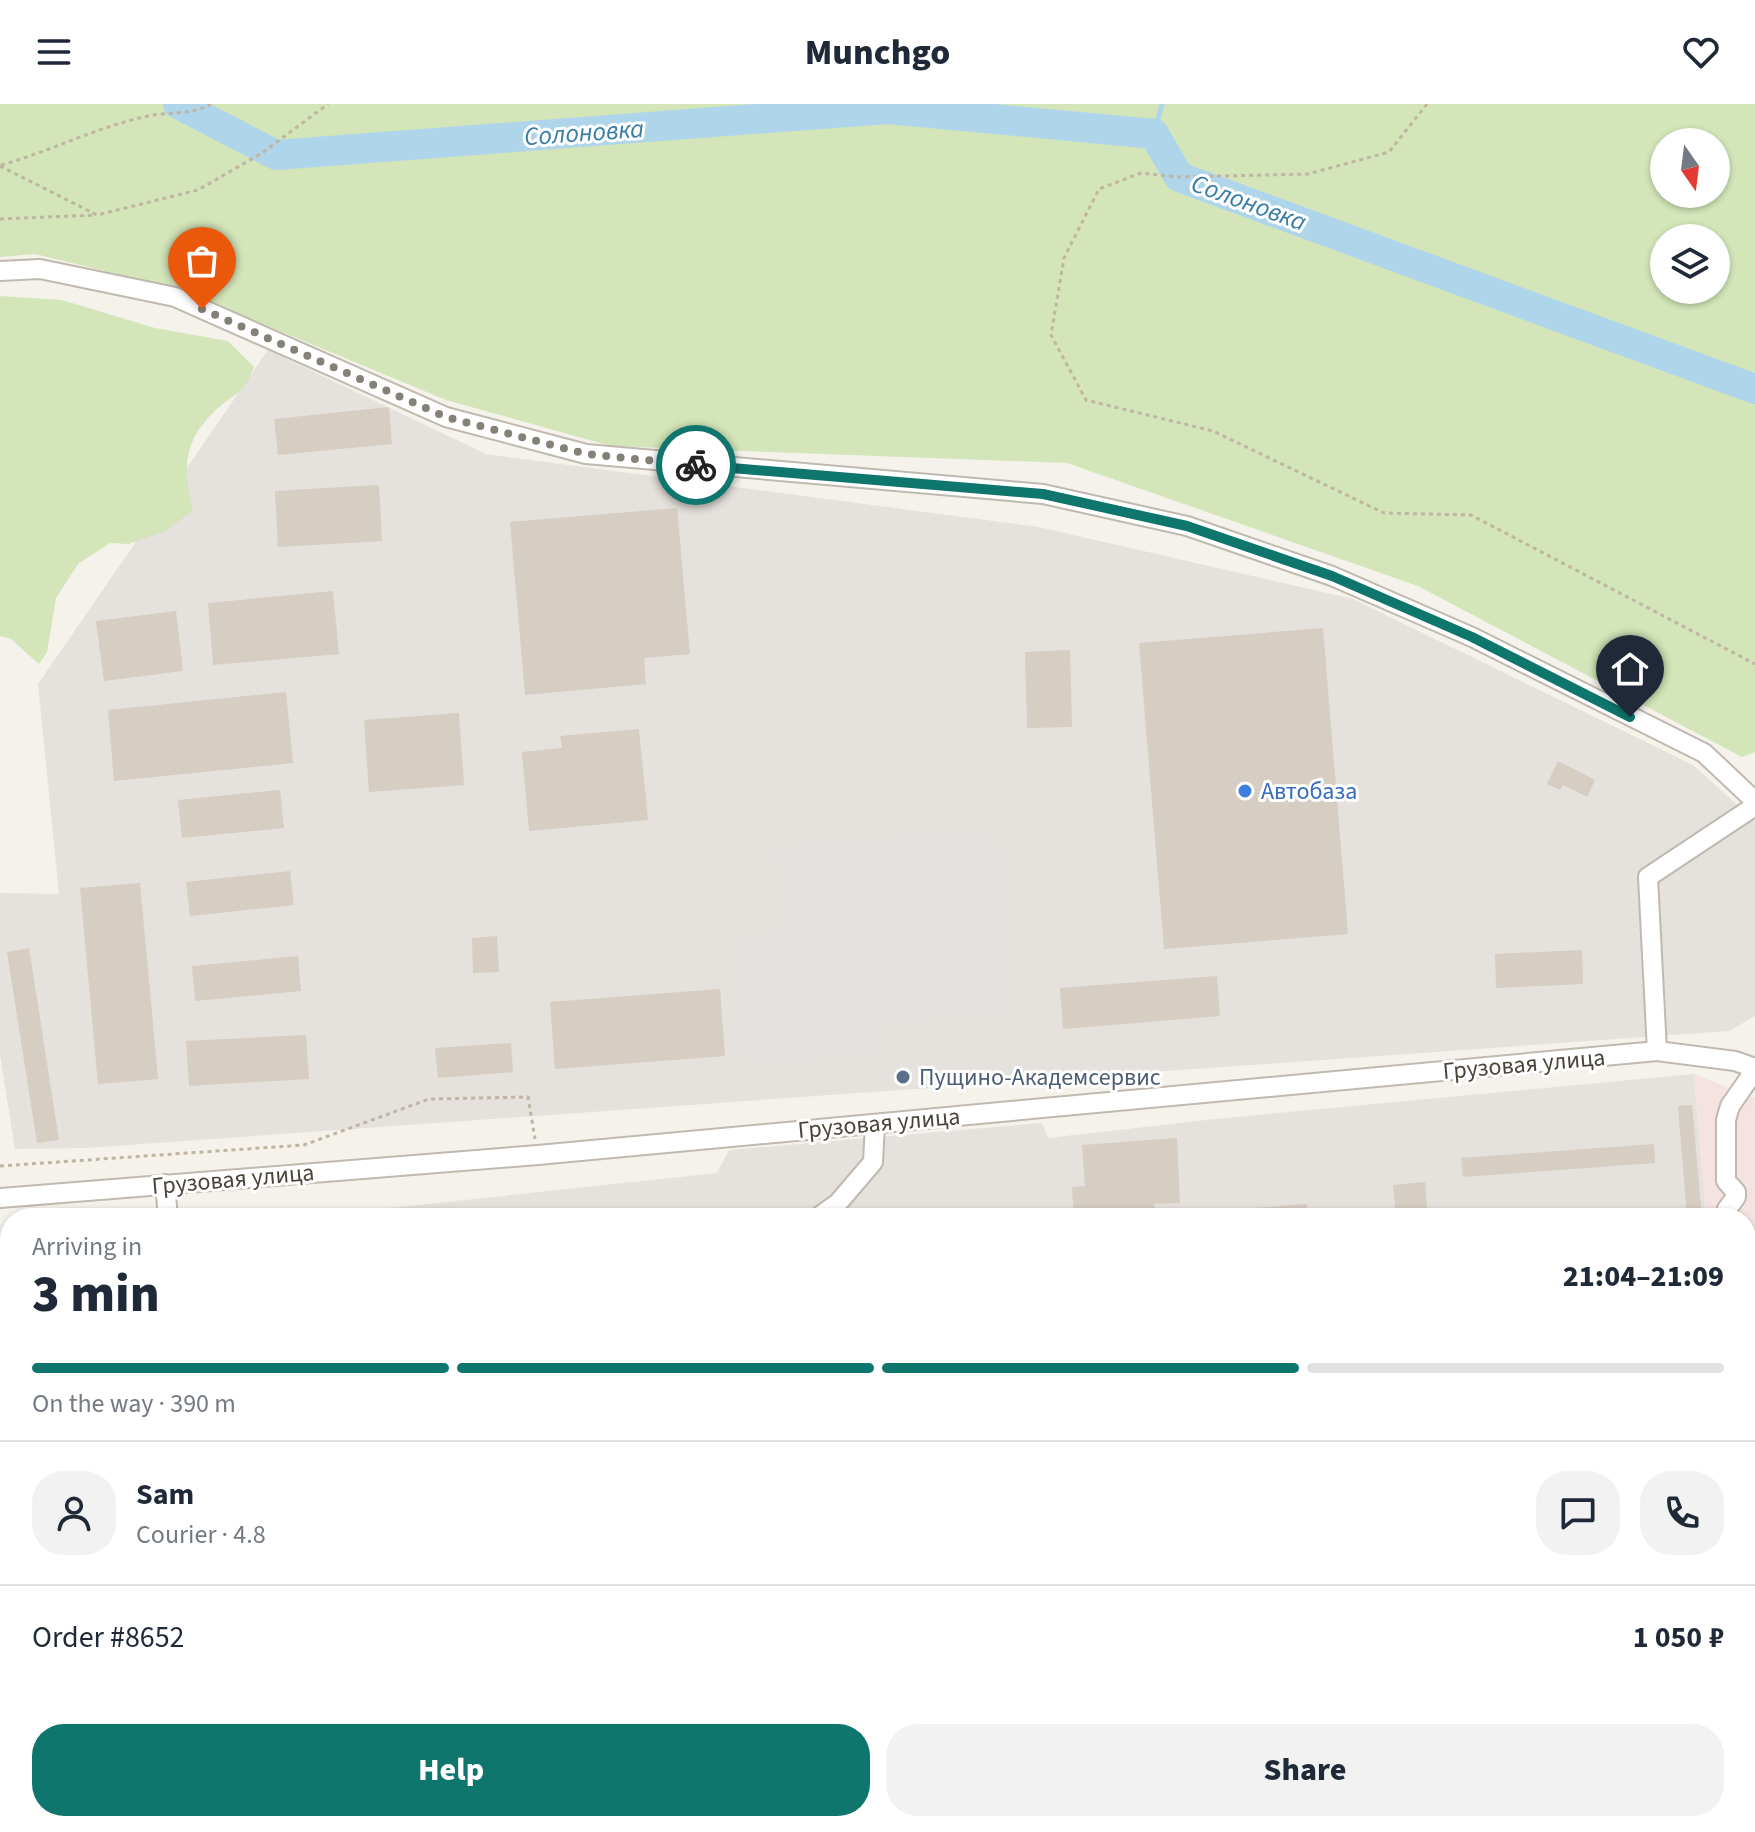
<!DOCTYPE html>
<meta charset="utf-8">
<style>
:root{--surface:#fff;--page:#f2f2f3;--text:#1f2937;--muted:#747a83;--line:#e0e1e3;--accent:#0f766e}
body{margin:0;font-family:"Source Sans 3",sans-serif;background:var(--page);color:var(--text);height:100vh;display:flex;flex-direction:column;font-size:30px;white-space:nowrap}
*{box-sizing:border-box;margin:0}
p{font-size:26px;color:var(--muted)}
.icon{flex:none;width:44px;height:44px;fill:none;stroke:currentColor;stroke-width:2;stroke-linecap:round;stroke-linejoin:round}
.map{position:relative;flex:1;overflow:hidden}
.panel{position:absolute;left:0px;top:1104px;width:1756px;height:624px;display:flex;flex-direction:column;background:var(--surface);border-radius:32px 32px 0 0;box-shadow:0 2px 6px #0004}
.panel>*{flex:none}
.needle{width:52px;rotate:166deg}
.fabs{position:absolute;left:1650px;top:24px;display:grid;gap:16px}
.fabs a{display:grid;place-items:center;width:80px;height:80px;border-radius:50%;background:var(--surface);box-shadow:0 2px 6px #0004;font-size:40px}
.pin{position:absolute;display:grid;place-items:center;width:68px;height:68px;color:#fff;margin:-82px -34px;border-radius:50% 50% 50% 0;rotate:-45deg;box-shadow:0 0 8px #0007}
.pin .icon{rotate:45deg}
.courier{position:absolute;display:grid;place-items:center;width:80px;height:80px;margin:-40px;border:6px solid #0f766e;border-radius:50%;background:#fff;color:#222;box-shadow:0 2px 10px #0007}
.head em{font-style:normal;font-weight:800}
.head div{display:flex;flex-direction:column-reverse}
.head{display:flex;align-items:center;justify-content:space-between;height:136px;padding:0 32px}
h1{font-size:52px;font-weight:800;line-height:60px}
.bar{display:grid;grid-template-columns:repeat(4,1fr);gap:12px 8px;align-content:center;height:96px;padding:0 32px}
.bar i{height:10px;border-radius:6px;background:var(--line)}
.bar .selected{background:var(--accent)}
.bar p{grid-column:span 4}
.line{display:flex;align-items:center;gap:20px;padding:0 32px;border-top:2px solid var(--line)}
.line div{flex:1}
.round{display:grid;place-items:center;flex:none;width:84px;height:84px;border-radius:32px;background:var(--page)}
.primary-button{display:flex;gap:16px;margin-top:auto;padding:16px 32px}
.primary-button a{flex:1;height:92px;border-radius:32px;background:var(--accent);color:#fff;font-size:32px;font-weight:800;line-height:92px;text-align:center}
.primary-button a+a{background:var(--page);color:var(--text)}
header{display:flex;justify-content:space-between;align-items:center;height:104px;padding:0 32px;background:var(--surface);font-size:36px;font-weight:800}
.map>svg:first-child{display:block}
.industrial{fill:#e5e1dd}
.medical{fill:#f4e3e1}
.green{fill:#d3e5b9;fill-rule:evenodd}
.parking{fill:#e4e2e0}
.lines{fill:none;stroke-linecap:round;stroke-linejoin:round}
.stream{stroke:#afd5eb;stroke-width:5}
.river{stroke:#afd5eb;stroke-width:30}
.building{fill:#d6cdc3}
.minor-casing{stroke:#c0b9af;stroke-width:22}
.path{stroke:#c0b4a2;stroke-width:3;stroke-dasharray:4 4;stroke-linecap:butt}
.minor{stroke:#fff;stroke-width:18}
.done{stroke:#858078;stroke-width:8;stroke-dasharray:0 14.4}
.route{stroke:#0f766e;stroke-width:10}
.shop-dot{fill:#3f7fe0;stroke:#fff;stroke-width:3}
.service-dot{fill:#5c6f8a;stroke:#fff;stroke-width:3}
.labels{text-anchor:middle;stroke-width:6;stroke-linejoin:round;paint-order:stroke}
.shop-label{font-size:24px;fill:#366cbe;stroke:#fff;text-anchor:start}
.street-label{font-size:24px;fill:#49433a;stroke:#fff}
.service-label{font-size:24px;fill:#4e5e75;stroke:#fff;text-anchor:start}
.water-label{font-size:26px;font-style:italic;fill:#397ca5;stroke:#fff}
</style>
<header><svg class="icon" aria-label="menu" viewBox="0 0 24 24"><path d="M4 6h16M4 12h16M4 18h16"/></svg>Munchgo<svg class="icon" aria-label="heart" viewBox="0 0 24 24"><path d="M12 20l-8-8c-3-5 5-10 8-4 3-6 11-1 8 4z"/></svg></header>
<div class="map">
<svg width="1755" height="1728" viewBox="0 0 1755 1728">
<rect width="100%" height="100%" fill="#f5f2ec"/>
<g class="industrial">
<polygon points="268,246 486,350 1039,423 1353,495 1693,661 1755,717 1755,912 1729,927 86,1044 15,1045 0,951 0,789 59,790 38,580"/>
<polygon points="1694,970 1706,1114 296,1114 717,1069 729,1046 1042,1019 1048,1034 1215,1015"/>
<polygon points="0,1139 10,1139 10,1718 209,1718 210,1728 0,1728"/>
<polygon points="1746,1573 1755,1677 1755,1728 290,1728 289,1718 1746,1718"/>
</g>
<polygon class="medical" points="1694,970 1755,994 1755,1677 1746,1573 1746,1114 1706,1114"/>
<g class="green">
<path d="M 0,0 L 1755,0 L 1755,648 L 1742,653 L 1418,482 L 1067,359 L 611,342 L 446,296 L 179,185 L 35,150 L 0,153 ZM 1664,38 L 1716,38 L 1716,90 L 1664,90 ZM 1664,134 L 1716,134 L 1716,186 L 1664,186 Z"/>
<path d="M 0,192 L 62,196 L 155,224 L 228,237 L 254,263 C 244,290 238,287 218,304 C 183,336 182,364 193,407 L 163,428 L 128,440 L 110,439 L 78,460 L 56,494 L 47,548 L 39,560 L 11,535 L 0,532 Z"/>
<polygon points="544,1718 734,1718 730,1728 528,1728 522,1720"/>
</g>
<polygon class="parking" points="992,729 1004,908 870,917 872,949 750,957 741,834 787,830 781,744"/>
<g class="lines">
<polyline class="stream" points="1154,30 1162,0"/>
<polyline class="river" points="178,0 276,51 888,5 1154,30 1179,73 1755,285"/>
</g>
<g class="building">
<polygon points="389,303 392,340 278,351 274,315"/>
<polygon points="379,381 382,437 278,443 275,387"/>
<polygon points="677,404 690,550 644,554 646,580 525,591 510,418"/>
<polygon points="333,487 339,550 213,561 208,499"/>
<polygon points="176,507 183,567 104,577 96,517"/>
<polygon points="1323,524 1348,830 1164,845 1139,539"/>
<polygon points="1070,546 1072,623 1027,624 1025,548"/>
<polygon points="286,588 293,659 114,677 108,606"/>
<polygon points="459,609 464,681 369,688 364,616"/>
<polygon points="639,625 648,716 529,727 522,648 562,644 560,632"/>
<polygon points="1558,657 1595,676 1587,693 1563,681 1560,686 1547,680"/>
<polygon points="280,686 284,724 182,734 178,696"/>
<polygon points="290,767 294,801 190,812 186,778"/>
<polygon points="140,779 158,975 98,980 80,784"/>
<polygon points="497,832 499,868 473,869 472,834"/>
<polygon points="29,844 59,1036 37,1039 7,848"/>
<polygon points="1582,846 1583,880 1496,884 1495,850"/>
<polygon points="298,852 301,887 195,897 192,862"/>
<polygon points="1217,872 1220,912 1063,925 1060,884"/>
<polygon points="720,885 725,952 555,965 550,898"/>
<polygon points="306,931 309,975 189,982 186,937"/>
<polygon points="511,939 513,968 438,974 435,944"/>
<polygon points="1692,1001 1702,1114 1687,1114 1678,1002"/>
<polygon points="1177,1034 1180,1099 1154,1100 1155,1114 1074,1114 1072,1083 1085,1082 1082,1041"/>
<polygon points="1654,1040 1655,1059 1463,1073 1461,1054"/>
<polygon points="1425,1078 1428,1114 1396,1114 1393,1081"/>
<polygon points="1307,1100 1308,1114 1257,1114 1256,1104"/>
</g>
<g class="lines">
<defs>
<g id="minor">
<polyline points="0,167 40,165 175,193 446,313 586,350 1043,390 1187,422 1332,472 1472,533 1704,649 1755,697"/>
<polyline points="1657,947 1648,773 1755,702"/>
<polyline points="165,1080 168,1114"/>
<polyline points="0,1094 538,1051 1657,947 1735,957 1755,964"/>
<polyline points="817,1114 838,1099 873,1058 875,1020"/>
<polyline points="1727,1114 1727,1105 1736,1093 1736,1088 1726,1077 1726,1016 1730,1002 1755,966"/>
<polyline points="0,1279 10,1275"/>
<polyline points="1746,1327 1755,1422"/>
<polyline points="221,1718 222,1728"/>
<polyline points="279,1718 279,1728"/>
</g>
</defs>
<use href="#minor" class="minor-casing"/>
<g class="path">
<polyline points="1427,0 1389,48 1308,70 1179,73 1141,69 1099,85 1064,154 1051,231 1086,296 1213,327 1384,409 1471,411 1755,560"/>
<path d="M 1,61 C 49,48 94,24 144,13 C 166,7 191,12 211,0"/>
<polyline points="0,62 97,111 198,86 262,49 328,0"/>
<polyline points="0,115 96,111"/>
<polyline points="0,1062 304,1041 429,995 528,993 535,1035"/>
</g>
<use href="#minor" class="minor"/>
</g>
<g class="lines">
<polyline class="done" points="202,205 446,313 586,350 696,361"/>
<polyline class="route" points="696,361 1043,390 1187,422 1332,472 1472,533 1630,613"/>
</g>
<circle class="shop-dot" cx="1245" cy="687" r="8"/>
<circle class="service-dot" cx="903" cy="973" r="8"/>
<g class="labels">
<g class="shop-label">
<text x="1261" y="695">Автобаза</text>
</g>
<g class="street-label">
<text transform="translate(1524 960) rotate(-5)" y="8">Грузовая улица</text>
<text transform="translate(879 1019) rotate(-5)" y="8">Грузовая улица</text>
<text transform="translate(233 1075) rotate(-5)" y="8">Грузовая улица</text>
</g>
<g class="service-label">
<text x="919" y="981">Пущино-Академсервис</text>
</g>
<g class="water-label">
<text transform="translate(584 28) rotate(-4)" y="9">Солоновка</text>
<text transform="translate(1249 98) rotate(20)" y="9">Солоновка</text>
</g>
</g>
</svg>
<div class="fabs">
<a><svg class="needle" viewBox="-14 -14 28 28"><path d="M0-13l5 13h-10z" fill="#e53935"/><path d="M0 13l5-13h-10z" fill="#747a83"/></svg></a>
<a><svg class="icon" aria-label="layers" viewBox="0 0 24 24"><path d="M12 4l9 5-9 5-9-5zM3 14l9 5 9-5"/></svg></a>
</div>
<div class="pin" style="left:202px;top:205px;background:#ea580c"><svg class="icon" aria-label="bag" viewBox="0 0 24 24"><path d="M5 8h14l-1 12H6zM9 8a3 3 0 0 1 6 0"/></svg></div>
<div class="pin" style="left:1630px;top:613px;background:#1f2937"><svg class="icon" aria-label="home" viewBox="0 0 24 24"><path d="M3 11l9-7 9 7M6 9v11h12V9"/></svg></div>
<div class="courier" style="left:696px;top:361px"><svg class="icon" aria-label="bike" viewBox="0 0 24 24"><circle cx="6" cy="16" r="4"/><circle cx="18" cy="16" r="4"/><path d="M6 16l4-8h5l3 8M10 8l3 8H6M13 5h3"/></svg></div>
<section class="panel">
<div class="head"><div><h1>3 min</h1><p>Arriving in</p></div><em>21:04–21:09</em></div>
<div class="bar"><i class="selected"></i><i class="selected"></i><i class="selected"></i><i></i><p>On the way · 390 m</p></div>
<div class="line" style="height:144px"><a class="round"><svg class="icon" aria-label="person" viewBox="0 0 24 24"><circle cx="12" cy="8" r="4"/><path d="M4 21q1-7 8-7t8 7"/></svg></a><div><b>Sam</b><p>Courier · 4.8</p></div><a class="round"><svg class="icon" aria-label="chat" viewBox="0 0 24 24"><path d="M4 5h16v11H9l-5 4z"/></svg></a><a class="round"><svg class="icon" aria-label="phone" viewBox="0 0 24 24"><path d="M5 4h4l2 5-3 2q2 4 5 5l2-3 5 2v4C11 20 4 13 5 4z"/></svg></a></div>
<div class="line" style="height:104px"><div>Order #8652</div><b>1 050 ₽</b></div>
<div class="primary-button"><a>Help</a><a>Share</a></div>
</section>
</div>
